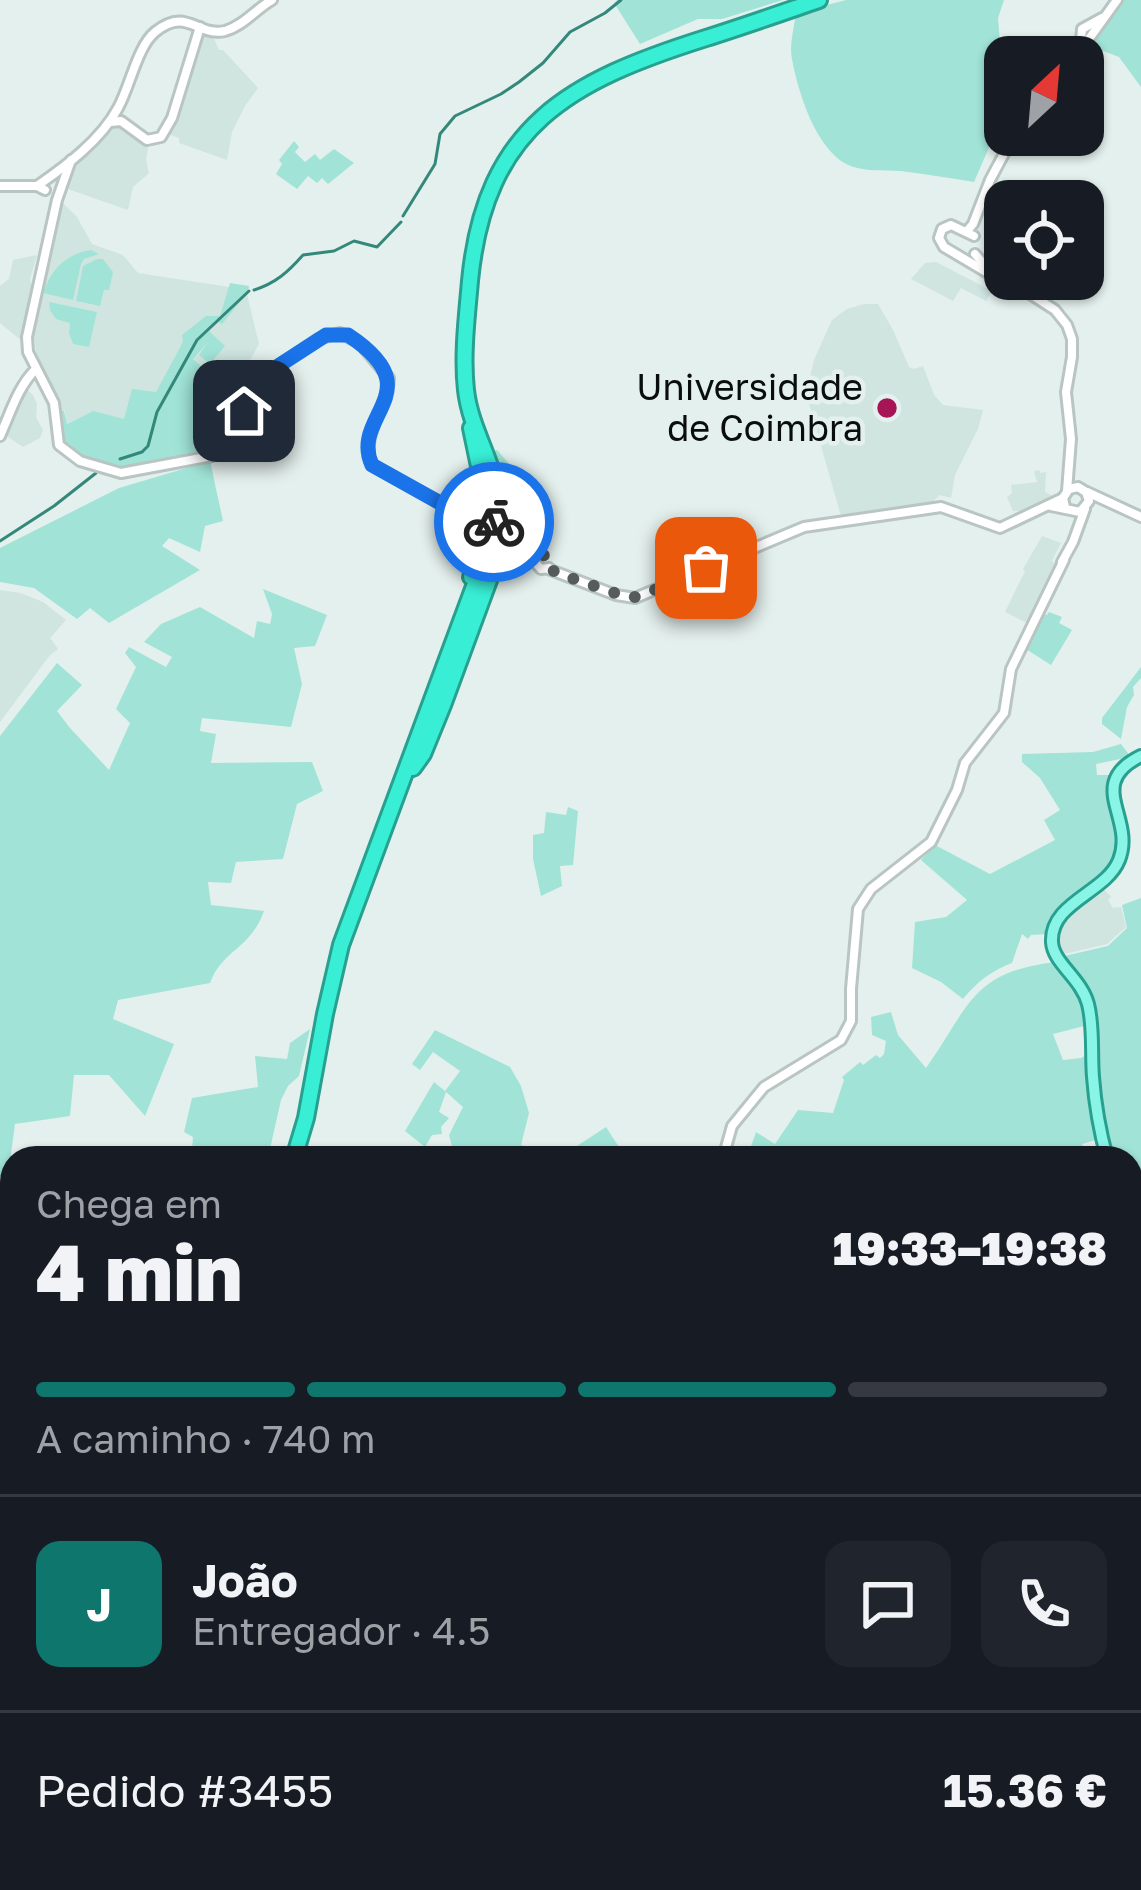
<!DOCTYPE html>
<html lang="pt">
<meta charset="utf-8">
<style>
:root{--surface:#171b24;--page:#20242c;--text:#f1f3f6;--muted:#9ea1a6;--line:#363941;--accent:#0f766e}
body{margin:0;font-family:"Golos Text",sans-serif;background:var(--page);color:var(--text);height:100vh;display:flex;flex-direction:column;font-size:45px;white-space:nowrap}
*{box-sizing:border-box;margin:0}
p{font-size:39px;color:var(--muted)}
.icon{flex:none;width:66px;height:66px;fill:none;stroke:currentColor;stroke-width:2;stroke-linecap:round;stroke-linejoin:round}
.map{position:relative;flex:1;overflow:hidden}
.drawer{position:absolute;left:0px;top:1146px;width:1143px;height:744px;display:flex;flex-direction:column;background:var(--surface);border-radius:36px 36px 0 0;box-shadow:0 3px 9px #0004}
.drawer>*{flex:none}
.needle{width:78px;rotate:26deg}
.fabs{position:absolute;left:984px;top:36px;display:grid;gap:24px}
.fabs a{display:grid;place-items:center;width:120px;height:120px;border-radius:24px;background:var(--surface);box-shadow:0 3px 9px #0004;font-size:60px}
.pin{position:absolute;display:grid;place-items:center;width:102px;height:102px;color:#fff;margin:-51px;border-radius:24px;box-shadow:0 6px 18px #0006}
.courier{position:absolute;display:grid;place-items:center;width:120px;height:120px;margin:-60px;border:9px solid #1a73e8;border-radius:50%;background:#fff;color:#222;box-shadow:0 3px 15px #0007}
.headline em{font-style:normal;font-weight:800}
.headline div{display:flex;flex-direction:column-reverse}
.headline{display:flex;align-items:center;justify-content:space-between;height:204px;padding:0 36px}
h1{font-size:78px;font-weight:800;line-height:90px}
.bar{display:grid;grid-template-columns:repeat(4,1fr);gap:18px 12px;align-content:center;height:144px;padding:0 36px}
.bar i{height:15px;border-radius:9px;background:var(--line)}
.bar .on{background:var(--accent)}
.bar p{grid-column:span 4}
.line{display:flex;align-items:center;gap:30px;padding:0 36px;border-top:3px solid var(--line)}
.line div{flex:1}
.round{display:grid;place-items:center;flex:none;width:126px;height:126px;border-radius:24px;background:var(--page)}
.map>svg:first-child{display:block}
.built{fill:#d0e5e0}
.green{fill:#a1e4d7}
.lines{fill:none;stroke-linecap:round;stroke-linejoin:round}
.stream{stroke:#34887b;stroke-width:3}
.minor-casing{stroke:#b9c5c2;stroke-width:14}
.major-casing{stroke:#28a090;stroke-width:16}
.highway-casing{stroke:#28a090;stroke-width:20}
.minor{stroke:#fff;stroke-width:8}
.major{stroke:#88f5e6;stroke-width:10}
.highway{stroke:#38efd6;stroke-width:14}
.highway-bridge-casing{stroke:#28a090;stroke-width:20;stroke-linecap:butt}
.highway-bridge{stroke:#38efd6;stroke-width:14}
.done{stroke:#565c5b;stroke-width:12;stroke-dasharray:0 21.6}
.route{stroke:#1a73e8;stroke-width:15}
.poi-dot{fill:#a61657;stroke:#e4f0ed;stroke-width:4.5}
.labels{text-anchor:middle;stroke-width:9;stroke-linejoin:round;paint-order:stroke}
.poi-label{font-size:36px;fill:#090d0d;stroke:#e4f0ed;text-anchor:end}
</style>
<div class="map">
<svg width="1141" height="1890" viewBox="0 0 1141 1890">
<rect width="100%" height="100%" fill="#e4f0ed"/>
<g class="built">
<polygon points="205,33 214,39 219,50 223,50 258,88 245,106 232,132 227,160 179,143 179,138 168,134 201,36"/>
<polygon points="113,124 120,125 148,147 146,160 149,173 133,187 128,210 65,188 77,159"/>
<polygon points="61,201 77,217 92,244 123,255 138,273 249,290 247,294 259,344 233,391 191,357 146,445 87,414 66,424 65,411 60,411 37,359 32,322"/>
<polygon points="37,255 30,279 33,290 22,341 0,323 0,286 9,279 13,260"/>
<polygon points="936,262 992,291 986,301 961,288 953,301 911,279 925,263"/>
<polygon points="864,304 878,304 893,330 909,367 914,369 923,366 934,395 943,405 983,410 978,429 955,475 951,498 940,495 932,502 841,516 806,393 814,360 832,320 847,309"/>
<polygon points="25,388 33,395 37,404 36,417 43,430 40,438 23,447 4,434"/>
<polygon points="1040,470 1040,473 1046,472 1045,492 1056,498 1032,511 1013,511 1007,497 1012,493 1011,485 1037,482 1034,471"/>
<polygon points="1042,536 1061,543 1052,561 1056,564 1027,623 1005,612 1025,571 1023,569"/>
<polygon points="0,590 21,593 43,602 66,620 50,638 58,649 50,655 0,722"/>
<polygon points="1102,887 1111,897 1108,900 1113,908 1121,907 1126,927 1107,944 1060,955 1055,938 1065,915"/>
</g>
<g class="green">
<polygon points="617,0 783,0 722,19 698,19 640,44 614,3"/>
<path d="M 846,0 L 1004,0 L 998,18 L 1002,69 L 1005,71 L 1005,122 L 991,143 L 974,182 C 950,178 925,174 901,171 C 884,170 861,172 846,164 C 815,147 798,92 792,59 C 789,45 794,28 796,13 Z"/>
<polygon points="1121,0 1141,0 1141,87 1119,57 1090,46"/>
<polygon points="294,141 299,147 295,152 305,162 315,154 320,160 334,149 354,163 328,184 322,178 317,183 308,176 297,189 276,174 282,164 279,160"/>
<path d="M 91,250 L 99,254 L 84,259 L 81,264 L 73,300 L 43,293 C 51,270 65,254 91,250 Z"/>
<polygon points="97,259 103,259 113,272 109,290 104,290 100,306 76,301 83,266"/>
<path d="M 230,283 L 249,286 L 248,292 L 222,324 L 218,322 L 209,331 L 225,346 L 210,364 L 199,355 L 208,342 L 193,359 L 233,392 L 220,388 L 214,400 L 205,409 L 208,437 L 218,447 L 212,453 C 153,464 113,484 61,443 L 60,411 L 64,411 L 67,424 L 93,411 L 124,419 L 132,389 L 156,392 L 183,342 L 182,335 L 206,316 L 220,316 Z"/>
<polygon points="49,302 97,312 89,347 73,344 69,333 70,323 56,319 50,310"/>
<path d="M 497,450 L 511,466 L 516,476 L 538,552 L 525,550 C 509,530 511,505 504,481 C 501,471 497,461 494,451 Z"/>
<polygon points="210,461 223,521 205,526 200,552 169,538 162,546 200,570 109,623 90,608 77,619 34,588 0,582 0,548 119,488"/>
<path d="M 263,589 L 327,615 L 315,646 L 294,648 L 302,684 L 291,727 L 202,718 L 200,731 L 216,734 L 211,763 L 312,762 L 323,791 L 297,804 L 283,859 L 236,862 L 231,883 L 208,882 L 211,905 L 264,911 C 250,950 223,949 210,983 L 118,1000 L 113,1019 L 174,1044 L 145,1116 L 109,1075 L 74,1075 L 70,1116 L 15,1124 L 8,1176 L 0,1176 L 0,736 L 57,663 L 82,685 L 57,711 L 70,728 L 109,770 L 130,723 L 116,709 L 136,667 L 125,653 L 129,647 L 166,667 L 172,657 L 144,642 L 161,624 L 200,607 L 254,638 L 257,621 L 270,624 L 272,614 Z"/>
<polygon points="1049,612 1062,617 1059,623 1072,630 1051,665 1026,649 1044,614 1047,615"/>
<polygon points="1141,667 1141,678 1133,687 1134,695 1127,707 1121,739 1102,724 1102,718"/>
<path d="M 1121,744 L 1131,757 L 1124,761 L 1120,759 L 1096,764 L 1097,775 L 1112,775 C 1105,795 1115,812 1118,832 C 1122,870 1072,908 1048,934 L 1031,935 L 1028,939 L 1022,934 L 1012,963 C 991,971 978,981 963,999 L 941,982 L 912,968 L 915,922 L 946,917 L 967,900 L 921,860 L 935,845 L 990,874 L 1055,840 L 1044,820 L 1060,810 L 1040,778 L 1022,762 L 1022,754 L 1093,752 Z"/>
<polygon points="568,807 578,811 573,865 560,866 562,886 541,896 533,859 533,835 544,833 546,812 566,815"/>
<polygon points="1141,898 1141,1443 1131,1441 1131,1158 1115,1158 1110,1154 1097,1081 1087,989 1079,975 1060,957 1108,946 1127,928 1122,905"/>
<path d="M 1056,962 L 1081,992 L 1088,1025 L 1053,1034 L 1063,1060 L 1081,1058 L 1088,1054 L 1099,1139 L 1082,1144 L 1089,1158 L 753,1158 L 748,1155 L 756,1132 L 775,1144 L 798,1110 L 833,1113 L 844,1080 L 842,1077 L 860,1062 L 863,1065 L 876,1055 L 880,1058 L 884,1054 L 886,1041 L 872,1035 L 871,1017 L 891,1012 L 898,1035 L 926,1068 C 970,1006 971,972 1056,962 Z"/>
<polygon points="310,1029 299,1076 288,1086 281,1100 268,1158 187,1158 192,1149 193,1137 184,1132 192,1098 258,1087 255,1056 287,1059 290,1043"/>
<polygon points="435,1030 510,1067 521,1086 529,1113 521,1145 560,1157 606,1127 626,1158 455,1158 449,1135 463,1107 446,1092 439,1112 449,1118 441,1127 442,1134 432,1135 425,1147 405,1131 434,1082 445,1091 460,1071 433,1052 420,1070 412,1064"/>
<polygon points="405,1878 468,1878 503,1888 532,1878 873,1878 874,1880 734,1890 407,1890"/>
</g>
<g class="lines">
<g class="stream">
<polyline points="403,216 435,164 440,134 455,116 501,94 519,82 543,63 570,32 605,13 621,0"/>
<path d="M 254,290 C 276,283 288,272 303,255 L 334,251 L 354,241 L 377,247 L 401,222"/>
<polyline points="120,459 142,452 148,446 157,412 197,340 249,291"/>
<polyline points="0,541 54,506 96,473"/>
</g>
<defs>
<g id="minor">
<polyline points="1080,51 1082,29 1102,18"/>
<polyline points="1076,57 1117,0"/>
<polyline points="110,122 121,121 147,140 161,137 172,118 200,27"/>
<path d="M 71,160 L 57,200 L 27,337 L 28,352 L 54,403 L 59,445 L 80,461 L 121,473 L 212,456 L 224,445 L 268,373 L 318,339 L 340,333 L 360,343 L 389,378 C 388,407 359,436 372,465 L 467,517 L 483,523"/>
<polyline points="0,186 36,186"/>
<path d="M 45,190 L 37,186 C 66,166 101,140 118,108 C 130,87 137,47 155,32 C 187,6 197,37 225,31 C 243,26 256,9 272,0"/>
<polyline points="967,231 973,224 990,180 1014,135"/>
<polyline points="974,236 951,225 942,229 939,238 944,247 1008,285"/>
<polyline points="975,254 988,269"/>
<polyline points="1007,279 1055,310 1067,325 1072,339 1072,357 1066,392 1071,439 1067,491"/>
<path d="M 0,436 C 10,414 18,386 36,369"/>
<polyline points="1087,492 1141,517"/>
<polyline points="1051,506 1080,512 1089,501 1086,492 1078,487 1069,489 1063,498 1065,507"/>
<polyline points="468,519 479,549"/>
<polyline points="508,528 522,551 540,555"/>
<path d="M 498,557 C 515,555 529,553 541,569 L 549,568"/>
<polyline points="1062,562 1073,542 1085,509"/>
<polyline points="548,569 616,595 635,598 804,527 941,507 1000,528 1063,498"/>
<polyline points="723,1158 732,1126 764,1087 841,1040 851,1021 851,989 858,909 871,889 931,842 957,790 965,763 1004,713 1011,669 1064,560"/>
<polyline points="0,1550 12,1550"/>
<polyline points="369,1890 369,1878"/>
</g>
<g id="major">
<path d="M 1107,1158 C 1100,1132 1095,1104 1093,1077 C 1091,1053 1094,1027 1088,1004 C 1081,978 1053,963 1052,942 C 1050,902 1106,893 1119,860 C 1136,818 1084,784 1141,756"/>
<polyline points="0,1528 12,1523"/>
</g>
<g id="highway">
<polyline points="471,428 485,495 484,522"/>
<polyline points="503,488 510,530"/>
<path d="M 498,495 C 492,459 470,427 466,390 C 462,355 467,316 470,281 C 485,125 570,81 706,38 C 744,26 781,13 819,0"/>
<polyline points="471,577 478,557 477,547"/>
<polyline points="413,768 423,754 443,705 495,564 501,557"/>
<polyline points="294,1158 306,1118 325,1014 341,945 479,573"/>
<polyline points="1131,1504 1141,1499"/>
<polyline points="0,1615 12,1608"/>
</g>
</defs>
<use href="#minor" class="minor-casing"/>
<use href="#major" class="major-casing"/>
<use href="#highway" class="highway-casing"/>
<use href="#minor" class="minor"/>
<use href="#major" class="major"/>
<use href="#highway" class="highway"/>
<defs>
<polyline id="highway-bridge" points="485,574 497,534 498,495"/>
</defs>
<use href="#highway-bridge" class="highway-bridge-casing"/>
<use href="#highway-bridge" class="highway-bridge"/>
</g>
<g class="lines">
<polyline class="done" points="494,522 510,530 514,541 525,553 550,556 554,572 629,598 640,596 706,568"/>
<path class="route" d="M 244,411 L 263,379 L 275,368 L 326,335 L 348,335 C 434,392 349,415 372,465 L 467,518 L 482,523 L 494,522"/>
</g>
<circle class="poi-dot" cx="887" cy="408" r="12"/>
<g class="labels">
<g class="poi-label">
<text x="863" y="400">Universidade<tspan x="863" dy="41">de Coimbra</tspan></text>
</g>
</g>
</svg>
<div class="fabs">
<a><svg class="needle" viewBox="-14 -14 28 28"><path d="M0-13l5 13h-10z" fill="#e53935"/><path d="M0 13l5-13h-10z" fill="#9ea1a6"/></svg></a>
<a><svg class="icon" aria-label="locate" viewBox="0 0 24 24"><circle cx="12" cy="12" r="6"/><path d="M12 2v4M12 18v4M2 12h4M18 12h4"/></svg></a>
</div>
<div class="pin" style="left:706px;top:568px;background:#ea580c"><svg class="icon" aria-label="bag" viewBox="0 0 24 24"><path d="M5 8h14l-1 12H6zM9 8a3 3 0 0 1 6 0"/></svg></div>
<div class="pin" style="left:244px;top:411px;background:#1f2937"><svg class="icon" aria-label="home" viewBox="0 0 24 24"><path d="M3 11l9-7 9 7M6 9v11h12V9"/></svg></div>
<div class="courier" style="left:494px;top:522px"><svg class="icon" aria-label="bike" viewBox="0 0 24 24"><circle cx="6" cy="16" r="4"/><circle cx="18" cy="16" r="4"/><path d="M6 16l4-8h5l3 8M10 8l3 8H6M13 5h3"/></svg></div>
<section class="drawer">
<div class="headline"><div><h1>4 min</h1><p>Chega em</p></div><em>19:33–19:38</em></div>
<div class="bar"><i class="on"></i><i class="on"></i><i class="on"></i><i></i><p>A caminho · 740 m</p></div>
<div class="line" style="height:216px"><b class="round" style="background:var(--accent);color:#fff">J</b><div><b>João</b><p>Entregador · 4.5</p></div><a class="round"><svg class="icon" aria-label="chat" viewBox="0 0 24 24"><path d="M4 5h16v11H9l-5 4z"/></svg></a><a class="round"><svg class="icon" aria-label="phone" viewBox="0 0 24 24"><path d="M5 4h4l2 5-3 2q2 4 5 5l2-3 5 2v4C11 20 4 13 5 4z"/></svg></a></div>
<div class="line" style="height:156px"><div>Pedido #3455</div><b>15.36 €</b></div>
</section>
</div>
